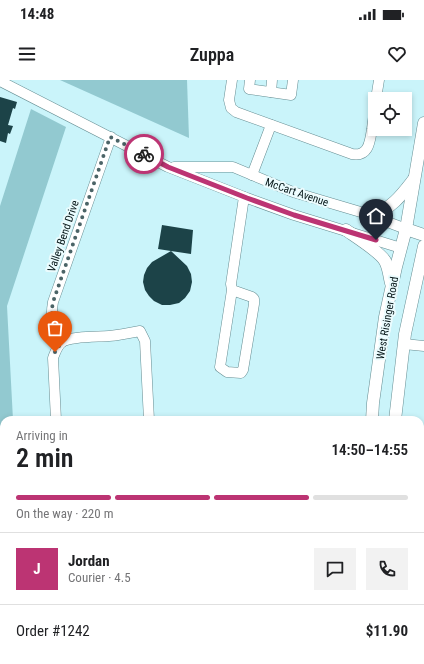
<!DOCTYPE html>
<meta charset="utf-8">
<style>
:root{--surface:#fff;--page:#f2f2f2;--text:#202124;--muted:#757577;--line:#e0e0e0;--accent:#bc3473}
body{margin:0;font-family:"Roboto Condensed",sans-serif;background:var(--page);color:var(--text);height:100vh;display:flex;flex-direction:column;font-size:15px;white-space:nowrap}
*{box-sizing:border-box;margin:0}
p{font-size:13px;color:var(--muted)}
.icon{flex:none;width:22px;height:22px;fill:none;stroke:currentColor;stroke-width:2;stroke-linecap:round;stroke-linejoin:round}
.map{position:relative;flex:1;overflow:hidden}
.panel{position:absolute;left:0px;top:336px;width:424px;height:248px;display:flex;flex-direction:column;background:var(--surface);border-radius:12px 12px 0 0;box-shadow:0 2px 6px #0003}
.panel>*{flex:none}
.fabs{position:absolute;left:368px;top:12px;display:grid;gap:8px}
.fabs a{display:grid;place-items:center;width:44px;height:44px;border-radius:0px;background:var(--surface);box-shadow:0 2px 6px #0003;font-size:20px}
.pin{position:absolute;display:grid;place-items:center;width:34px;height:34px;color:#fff;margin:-41px -17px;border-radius:50% 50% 50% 0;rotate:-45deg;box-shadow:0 0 4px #0007}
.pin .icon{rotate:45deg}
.courier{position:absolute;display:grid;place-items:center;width:40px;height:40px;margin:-20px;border:3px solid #bc3473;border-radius:50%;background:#fff;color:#222;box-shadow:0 1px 5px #0007}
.overview em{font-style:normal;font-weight:600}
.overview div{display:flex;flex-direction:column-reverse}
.overview{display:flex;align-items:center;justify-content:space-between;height:68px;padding:0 16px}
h1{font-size:26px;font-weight:600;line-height:30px}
.bar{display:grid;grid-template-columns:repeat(4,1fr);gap:6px 4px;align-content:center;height:48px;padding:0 16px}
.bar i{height:5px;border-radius:3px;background:var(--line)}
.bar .current{background:var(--accent)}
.bar p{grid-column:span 4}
.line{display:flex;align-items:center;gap:10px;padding:0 16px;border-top:1px solid var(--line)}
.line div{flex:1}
.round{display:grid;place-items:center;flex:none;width:42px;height:42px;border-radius:0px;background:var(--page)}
.status{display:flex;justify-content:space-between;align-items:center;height:28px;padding:0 20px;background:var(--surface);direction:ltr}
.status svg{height:11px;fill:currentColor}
header{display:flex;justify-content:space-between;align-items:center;height:52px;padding:0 16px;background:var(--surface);font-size:18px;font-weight:600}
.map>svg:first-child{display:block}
.green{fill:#92c9d0}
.building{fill:#1c4348}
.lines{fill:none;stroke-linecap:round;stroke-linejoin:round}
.minor-casing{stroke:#658d92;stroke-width:11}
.major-casing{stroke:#658d92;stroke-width:13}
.path{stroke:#86a7ac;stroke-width:1.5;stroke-dasharray:3 3;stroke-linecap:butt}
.minor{stroke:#fff;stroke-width:10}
.major{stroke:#fff;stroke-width:12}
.done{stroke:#4b6467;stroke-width:4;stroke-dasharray:0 7.2}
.route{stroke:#bc3473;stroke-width:5}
.labels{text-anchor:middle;stroke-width:4;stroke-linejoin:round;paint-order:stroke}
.street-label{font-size:11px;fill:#061618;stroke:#ebfcfe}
</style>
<div class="status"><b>14:48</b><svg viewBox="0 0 49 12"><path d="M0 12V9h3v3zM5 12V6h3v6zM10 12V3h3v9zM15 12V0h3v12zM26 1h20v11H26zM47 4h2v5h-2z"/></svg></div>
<header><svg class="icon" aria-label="menu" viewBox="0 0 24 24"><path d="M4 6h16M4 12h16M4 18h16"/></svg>Zuppa<svg class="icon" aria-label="heart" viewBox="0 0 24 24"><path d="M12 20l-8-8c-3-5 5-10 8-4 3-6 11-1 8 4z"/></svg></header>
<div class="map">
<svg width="424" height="584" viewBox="0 0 424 584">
<rect width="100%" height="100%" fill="#caf4fa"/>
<g class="green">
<polygon points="60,0 187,0 189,58"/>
<polygon points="31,29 66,47 7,226 13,340 4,340 4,567 0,563 0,126"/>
<polygon points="17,580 146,580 144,584 21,584"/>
<polygon points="253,580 293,580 290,584 250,584"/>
</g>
<g class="building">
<polygon points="0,17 17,22 15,29 13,28 8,45 13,46 10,54 8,53 6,63 0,61"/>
<polygon points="162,145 193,150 191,174 171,171 187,186 191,194 192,202 190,211 185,218 179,223 170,225 162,225 154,221 149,216 145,210 143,202 144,195 147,188 152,182 171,171 158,169"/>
</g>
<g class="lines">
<defs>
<g id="minor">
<path d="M 232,0 L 229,20 L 231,28 L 236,32 L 352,74 C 369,77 370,61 372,49 C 373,41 374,34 375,26"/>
<polyline points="250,0 249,9 291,15 293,0"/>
<polyline points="0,1 168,87 247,118 294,135 401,168"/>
<polyline points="271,12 272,0"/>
<polyline points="376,19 379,0"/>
<polyline points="174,87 233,87 293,112 364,133 406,149"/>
<polyline points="252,95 271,45"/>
<polyline points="232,210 220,287 227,292 241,293 243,290 254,224 254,219 252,217 232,210 231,204 244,117"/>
<path d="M 62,262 C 53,248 50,239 53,222 L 111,57"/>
<polyline points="404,264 424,266"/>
<path d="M 56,340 L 53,278 C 55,273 57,266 62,262 C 72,256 97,257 109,256 C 120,255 130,253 140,251 L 145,261 L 149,340"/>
<polyline points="181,584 185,580"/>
</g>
<g id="major">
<path d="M 364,133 C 367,134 370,134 373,134 C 392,129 403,113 414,99"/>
<polyline points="406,149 424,155"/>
<path d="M 346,150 C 356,157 380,172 385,181 C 389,188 389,196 391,203"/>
<polyline points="372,340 373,323 385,237 396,187 406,149 424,43"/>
<polyline points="395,340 405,254 424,166"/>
<polyline points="374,580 375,584"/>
<polyline points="395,580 395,584"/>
</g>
</defs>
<use href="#minor" class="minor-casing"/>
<use href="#major" class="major-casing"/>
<polyline class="path" points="406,580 406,584"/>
<use href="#minor" class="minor"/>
<use href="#major" class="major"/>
</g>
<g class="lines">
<path class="done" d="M 55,272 L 59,266 L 62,262 C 53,248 50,239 53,222 L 110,57 L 144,74"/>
<polyline class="route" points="144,74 168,87 247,118 294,135 376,160"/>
</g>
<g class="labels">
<g class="street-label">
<text transform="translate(297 112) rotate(19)" y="4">McCart Avenue</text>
<text transform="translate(63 156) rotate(-71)" y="4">Valley Bend Drive</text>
<text transform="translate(387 238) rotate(-80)" y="4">West Risinger Road</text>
</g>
</g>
</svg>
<div class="fabs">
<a><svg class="icon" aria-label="locate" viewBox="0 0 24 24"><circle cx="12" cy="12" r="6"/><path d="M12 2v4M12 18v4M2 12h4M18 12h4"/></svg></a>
</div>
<div class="pin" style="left:55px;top:272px;background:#ea580c"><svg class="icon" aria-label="bag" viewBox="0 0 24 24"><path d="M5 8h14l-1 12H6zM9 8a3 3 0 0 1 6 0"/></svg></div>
<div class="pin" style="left:376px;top:160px;background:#1f2937"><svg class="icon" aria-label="home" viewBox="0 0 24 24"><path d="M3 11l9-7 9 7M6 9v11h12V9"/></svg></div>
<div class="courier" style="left:144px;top:74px"><svg class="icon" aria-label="bike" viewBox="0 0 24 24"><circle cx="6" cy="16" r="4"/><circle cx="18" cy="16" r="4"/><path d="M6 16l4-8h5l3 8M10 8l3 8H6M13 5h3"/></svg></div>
<section class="panel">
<div class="overview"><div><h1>2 min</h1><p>Arriving in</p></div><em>14:50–14:55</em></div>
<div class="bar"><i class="current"></i><i class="current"></i><i class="current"></i><i></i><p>On the way · 220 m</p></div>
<div class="line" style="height:72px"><b class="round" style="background:var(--accent);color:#fff">J</b><div><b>Jordan</b><p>Courier · 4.5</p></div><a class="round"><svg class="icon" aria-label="chat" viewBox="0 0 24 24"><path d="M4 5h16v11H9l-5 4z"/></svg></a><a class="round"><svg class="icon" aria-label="phone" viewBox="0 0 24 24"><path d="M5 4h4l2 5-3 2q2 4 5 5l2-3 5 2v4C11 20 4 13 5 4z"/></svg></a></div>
<div class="line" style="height:52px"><div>Order #1242</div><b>$11.90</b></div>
</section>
</div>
